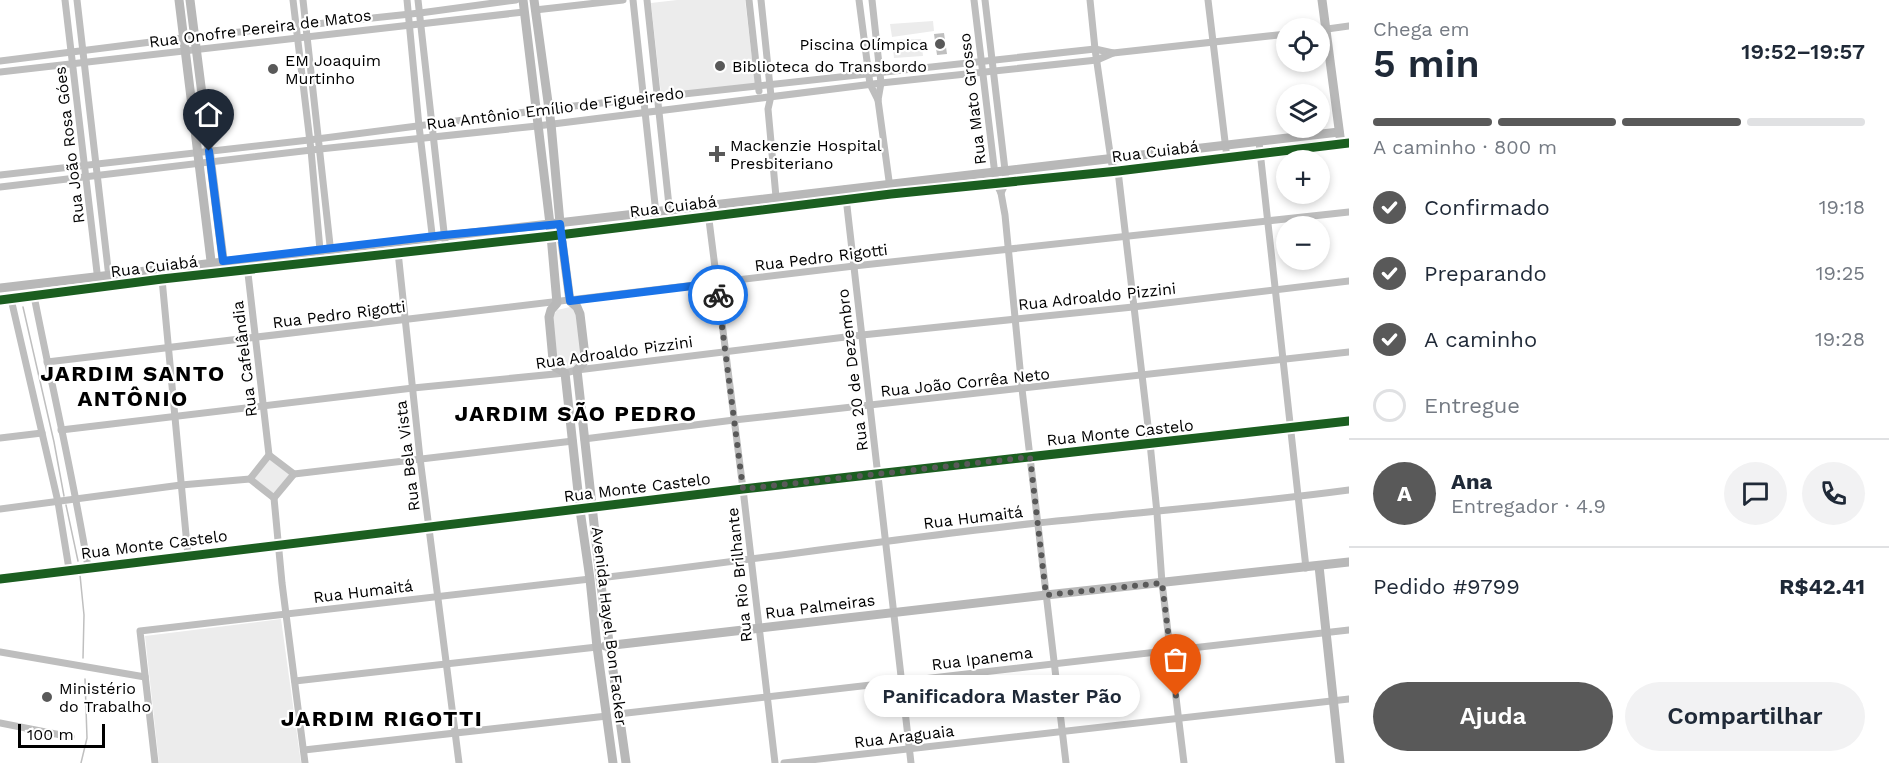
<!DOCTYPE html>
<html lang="pt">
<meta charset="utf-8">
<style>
:root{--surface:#fff;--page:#f2f2f3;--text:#1f2937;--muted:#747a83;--line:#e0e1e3;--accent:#595959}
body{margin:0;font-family:"Work Sans",sans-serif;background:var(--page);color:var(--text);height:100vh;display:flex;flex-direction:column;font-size:22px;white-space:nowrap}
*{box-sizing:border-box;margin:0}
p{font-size:20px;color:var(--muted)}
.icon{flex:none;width:33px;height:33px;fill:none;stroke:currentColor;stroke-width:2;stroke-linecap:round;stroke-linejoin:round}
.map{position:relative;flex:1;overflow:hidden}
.sheet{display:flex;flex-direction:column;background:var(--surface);width:540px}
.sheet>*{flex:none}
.fabs{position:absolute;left:1276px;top:18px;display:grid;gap:12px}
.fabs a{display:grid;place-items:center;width:54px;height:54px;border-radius:50%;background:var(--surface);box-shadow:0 3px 9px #0003;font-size:30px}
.scale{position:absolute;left:18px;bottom:15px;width:87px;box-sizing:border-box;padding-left:6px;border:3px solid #000;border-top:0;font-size:16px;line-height:21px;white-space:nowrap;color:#000;-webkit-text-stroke:4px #fff;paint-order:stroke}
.pin{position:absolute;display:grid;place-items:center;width:51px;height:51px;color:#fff;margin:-62px -26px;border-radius:50% 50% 50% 0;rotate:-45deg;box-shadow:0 0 6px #0007}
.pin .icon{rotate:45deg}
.courier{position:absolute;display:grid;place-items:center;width:60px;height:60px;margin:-30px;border:4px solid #1a73e8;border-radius:50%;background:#fff;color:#222;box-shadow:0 2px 8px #0007}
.bubble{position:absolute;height:42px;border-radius:21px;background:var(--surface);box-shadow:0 3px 9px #0003;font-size:20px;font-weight:600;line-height:42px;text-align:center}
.headline em{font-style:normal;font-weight:600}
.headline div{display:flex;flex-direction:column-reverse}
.headline{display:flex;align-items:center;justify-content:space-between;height:102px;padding:0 24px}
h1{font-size:39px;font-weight:600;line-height:45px}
.bar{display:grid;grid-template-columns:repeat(4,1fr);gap:9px 6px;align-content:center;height:72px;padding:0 24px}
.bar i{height:8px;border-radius:4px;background:var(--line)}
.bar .active{background:var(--accent)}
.bar p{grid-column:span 4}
.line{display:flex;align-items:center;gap:15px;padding:0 24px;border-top:2px solid var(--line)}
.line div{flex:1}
.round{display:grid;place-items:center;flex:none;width:63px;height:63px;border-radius:32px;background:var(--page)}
ol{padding:0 24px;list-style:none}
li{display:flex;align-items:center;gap:18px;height:66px}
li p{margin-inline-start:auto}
li .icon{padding:6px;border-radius:50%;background:var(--accent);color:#fff;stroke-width:4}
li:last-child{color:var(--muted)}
li i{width:33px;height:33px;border:3px solid var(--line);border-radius:50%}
.primary-button{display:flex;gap:12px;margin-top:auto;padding:12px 24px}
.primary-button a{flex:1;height:69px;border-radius:36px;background:var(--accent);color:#fff;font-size:24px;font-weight:600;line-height:69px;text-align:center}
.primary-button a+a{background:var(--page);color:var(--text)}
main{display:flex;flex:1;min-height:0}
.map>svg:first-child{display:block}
.green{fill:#ececec}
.water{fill:#bfbfbf}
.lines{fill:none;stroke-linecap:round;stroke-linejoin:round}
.stream{stroke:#bfbfbf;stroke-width:1.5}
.street{stroke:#bebebe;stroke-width:7}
.secondary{stroke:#b8b8b8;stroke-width:9}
.cycleway-casing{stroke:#fff;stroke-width:13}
.cycleway{stroke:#1b5e20;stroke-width:9}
.done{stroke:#595959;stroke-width:6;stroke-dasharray:0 10.8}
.route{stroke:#1a73e8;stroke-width:8}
.poi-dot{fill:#595959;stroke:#fff;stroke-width:2}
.labels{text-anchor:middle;stroke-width:4.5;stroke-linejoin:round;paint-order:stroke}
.street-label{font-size:16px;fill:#000;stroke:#fff}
.poi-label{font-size:16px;fill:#000;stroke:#fff;text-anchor:start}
.district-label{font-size:22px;font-weight:bold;letter-spacing:1.5px;fill:#000;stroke:#fff}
</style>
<main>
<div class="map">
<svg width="1349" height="763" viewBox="0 0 1349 763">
<rect width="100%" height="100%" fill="#fff"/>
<g class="green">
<polygon points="677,0 745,0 755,84 661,94 651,3"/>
<polygon points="933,21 934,31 892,37 890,24"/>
<polygon points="921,39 923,56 894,58 892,40"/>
<polygon points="570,307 576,310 583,357 575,368 567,369 558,366 551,320 557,310"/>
<polygon points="270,457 291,474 274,496 252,479"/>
<polygon points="281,619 301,763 159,763 145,636"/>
</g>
<polygon class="water" points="944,33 947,54 937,55 934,34"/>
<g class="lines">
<g class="stream">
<polyline points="23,307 54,442 64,496"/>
<polyline points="66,505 78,561"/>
<polyline points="80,575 84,615 83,658"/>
<polyline points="81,763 87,738 85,679"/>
</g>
<g class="street">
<polyline points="65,0 98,281"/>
<polyline points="77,0 110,286"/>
<polyline points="293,0 311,150 321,261"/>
<polyline points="303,0 331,254"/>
<polyline points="407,0 419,126 433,242"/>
<polyline points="418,0 445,241"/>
<polyline points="633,0 657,223"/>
<polyline points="647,0 670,215"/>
<polyline points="749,0 759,91"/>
<polyline points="761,0 771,96 768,109 777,208"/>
<polyline points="859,0 870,84 878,100"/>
<polyline points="872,0 881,83 878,100 890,188"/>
<polyline points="974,0 996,183 1001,193 1005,215 1022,389 1066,763"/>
<polyline points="985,0 1005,170 1006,182 1001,193"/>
<polyline points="1090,0 1095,49 1111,160 1112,165 1118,171 1150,443 1157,513 1162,583 1184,763"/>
<polyline points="1208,0 1227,158"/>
<polyline points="535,10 623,0"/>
<polyline points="1320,30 1349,26"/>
<polyline points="0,61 183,38 420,13 516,0"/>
<polyline points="0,72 524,12"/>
<polyline points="1259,142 1306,568"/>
<polyline points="0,175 309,140 565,107 1095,49 1113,53"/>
<polyline points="0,187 320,149 537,126 881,83 1097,60 1113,53 1287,34"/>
<polyline points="845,189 911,763"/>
<polyline points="708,212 743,489 775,763"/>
<polyline points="398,252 420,458 459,763"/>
<polyline points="247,265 269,455"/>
<polyline points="162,279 188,556"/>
<path d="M 34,296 C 52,387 73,476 88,567"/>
<polyline points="11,299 58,502 69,569"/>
<polyline points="47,362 854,266 1349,212"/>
<polyline points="61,430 413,388 565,373 577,370 862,335 1133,307 1349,281"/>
<polyline points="0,438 42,433"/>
<polyline points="584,439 734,420 1349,352"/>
<polygon points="269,455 294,474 274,498 250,479"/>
<polyline points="294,474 573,441"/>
<polyline points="274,498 282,583 305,763"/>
<polyline points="0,509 181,485 250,479"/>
<path d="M 600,578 C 746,561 891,539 1037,523 C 1141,512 1245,504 1349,490"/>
<polyline points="0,579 743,489 1349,421"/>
<polyline points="0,652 145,677"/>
<polyline points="295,681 597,647"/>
<polyline points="618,714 1349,630"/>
<polyline points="0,723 71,737"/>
<polyline points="304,750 607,716"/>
<polyline points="155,763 140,631 590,579"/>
<polyline points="784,763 1349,699"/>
</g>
<g class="secondary">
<polyline points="179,0 212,269"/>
<polyline points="190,0 224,267"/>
<polyline points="523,0 550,224 557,303 551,310 549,317 553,360 555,367 565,373 580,510 590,579 597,647 613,763"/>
<polyline points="534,0 551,124 561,234 570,301 577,307 580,314 585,356 583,363 577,370 600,578 626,763"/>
<polyline points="0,288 1339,132"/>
<polyline points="0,300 162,279 551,236 891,194 1118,171 1341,144 1322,0"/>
<polyline points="1319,566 1340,763"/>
<polyline points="605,646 1046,595 1349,562"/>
</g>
<defs>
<g id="cycleway">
<polyline points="0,300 162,279 551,236 891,194 1118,171 1349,143"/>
<polyline points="0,579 743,489 1349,421"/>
</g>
</defs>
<use href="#cycleway" class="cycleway-casing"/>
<use href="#cycleway" class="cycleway"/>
</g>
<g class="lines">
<polyline class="done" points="718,295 743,489 1030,457 1046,595 1162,583 1176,696"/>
<polyline class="route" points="209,151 223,261 444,235 560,224 570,301 717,283 718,295"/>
</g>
<g class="poi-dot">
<circle cx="940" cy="44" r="6"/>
<circle cx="720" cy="66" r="6"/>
<circle cx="273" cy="69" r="6"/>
<path d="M714 145h6v6h6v6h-6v6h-6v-6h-6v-6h6z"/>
<circle cx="47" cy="697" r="6"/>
</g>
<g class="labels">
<g class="street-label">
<text transform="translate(260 28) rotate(-7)" y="6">Rua Onofre Pereira de Matos</text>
<text transform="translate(972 99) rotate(-97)" y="6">Rua Mato Grosso</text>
<text transform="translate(555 108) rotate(-7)" y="6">Rua Antônio Emílio de Figueiredo</text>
<text transform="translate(69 145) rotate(-97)" y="6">Rua João Rosa Góes</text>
<text transform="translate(1155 151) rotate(-7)" y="6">Rua Cuiabá</text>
<text transform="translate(673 206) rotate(-7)" y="6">Rua Cuiabá</text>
<text transform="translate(821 257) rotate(-7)" y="6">Rua Pedro Rigotti</text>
<text transform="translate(154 266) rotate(-7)" y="6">Rua Cuiabá</text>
<text transform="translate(1097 296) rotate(-6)" y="6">Rua Adroaldo Pizzini</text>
<text transform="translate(339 314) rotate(-7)" y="6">Rua Pedro Rigotti</text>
<text transform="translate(614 352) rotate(-8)" y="6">Rua Adroaldo Pizzini</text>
<text transform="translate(244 359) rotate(-97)" y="6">Rua Cafelândia</text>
<text transform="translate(852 370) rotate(-97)" y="6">Rua 20 de Dezembro</text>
<text transform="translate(965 382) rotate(-6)" y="6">Rua João Corrêa Neto</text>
<text transform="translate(1120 432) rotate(-6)" y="6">Rua Monte Castelo</text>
<text transform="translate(407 456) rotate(-97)" y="6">Rua Bela Vista</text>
<text transform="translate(637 487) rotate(-7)" y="6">Rua Monte Castelo</text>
<text transform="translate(973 517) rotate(-7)" y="6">Rua Humaitá</text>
<text transform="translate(154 544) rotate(-7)" y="6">Rua Monte Castelo</text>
<text transform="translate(739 575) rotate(-96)" y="6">Rua Rio Brilhante</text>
<text transform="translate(363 591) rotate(-7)" y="6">Rua Humaitá</text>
<text transform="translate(820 606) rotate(-7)" y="6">Rua Palmeiras</text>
<text transform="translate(610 626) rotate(83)" y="6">Avenida Hayel Bon Facker</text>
<text transform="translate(982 658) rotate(-7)" y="6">Rua Ipanema</text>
<text transform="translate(904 736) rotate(-7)" y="6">Rua Araguaia</text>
</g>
<g class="poi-label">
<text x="928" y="50" text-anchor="end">Piscina Olímpica</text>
<text x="285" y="66">EM Joaquim<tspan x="285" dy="18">Murtinho</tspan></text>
<text x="732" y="72">Biblioteca do Transbordo</text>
<text x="730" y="151">Mackenzie Hospital<tspan x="730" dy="18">Presbiteriano</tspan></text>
<text x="59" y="694">Ministério<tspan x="59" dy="18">do Trabalho</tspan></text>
</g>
<g class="district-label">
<text x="133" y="381">JARDIM SANTO<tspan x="133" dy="25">ANTÔNIO</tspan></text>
<text x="576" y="421">JARDIM SÃO PEDRO</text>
<text x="382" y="726">JARDIM RIGOTTI</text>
</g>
</g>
</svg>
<div class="fabs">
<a><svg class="icon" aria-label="locate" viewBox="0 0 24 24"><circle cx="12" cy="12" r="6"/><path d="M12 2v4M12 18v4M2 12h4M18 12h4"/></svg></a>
<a><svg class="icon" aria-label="layers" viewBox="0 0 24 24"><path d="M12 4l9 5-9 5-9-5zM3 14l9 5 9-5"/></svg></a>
<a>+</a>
<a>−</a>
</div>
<div class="scale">100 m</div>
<div class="pin" style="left:1176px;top:696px;background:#ea580c"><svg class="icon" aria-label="bag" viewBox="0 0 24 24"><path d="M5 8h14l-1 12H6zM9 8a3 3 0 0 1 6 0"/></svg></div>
<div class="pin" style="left:209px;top:151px;background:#1f2937"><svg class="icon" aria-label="home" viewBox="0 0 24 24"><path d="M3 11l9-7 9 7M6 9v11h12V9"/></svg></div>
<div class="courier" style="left:718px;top:295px"><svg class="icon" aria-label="bike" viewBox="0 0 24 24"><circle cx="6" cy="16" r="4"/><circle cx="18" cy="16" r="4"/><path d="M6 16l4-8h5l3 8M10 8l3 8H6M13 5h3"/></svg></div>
<div class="bubble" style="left:864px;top:675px;width:276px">Panificadora Master Pão</div>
</div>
<section class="sheet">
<div class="headline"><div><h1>5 min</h1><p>Chega em</p></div><em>19:52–19:57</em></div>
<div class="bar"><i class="active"></i><i class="active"></i><i class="active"></i><i></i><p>A caminho · 800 m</p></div>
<ol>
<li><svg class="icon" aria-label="check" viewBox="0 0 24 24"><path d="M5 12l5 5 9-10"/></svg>Confirmado<p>19:18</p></li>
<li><svg class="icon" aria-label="check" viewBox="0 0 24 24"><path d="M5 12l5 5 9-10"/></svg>Preparando<p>19:25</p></li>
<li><svg class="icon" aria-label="check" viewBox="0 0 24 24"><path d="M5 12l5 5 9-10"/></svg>A caminho<p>19:28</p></li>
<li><i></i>Entregue</li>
</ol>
<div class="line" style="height:108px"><b class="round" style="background:var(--accent);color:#fff">A</b><div><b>Ana</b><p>Entregador · 4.9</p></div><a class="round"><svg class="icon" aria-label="chat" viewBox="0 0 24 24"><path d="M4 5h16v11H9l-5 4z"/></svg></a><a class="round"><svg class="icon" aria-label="phone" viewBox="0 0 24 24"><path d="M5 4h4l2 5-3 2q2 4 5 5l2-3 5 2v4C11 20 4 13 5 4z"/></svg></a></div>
<div class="line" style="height:78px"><div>Pedido #9799</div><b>R$42.41</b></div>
<div class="primary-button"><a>Ajuda</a><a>Compartilhar</a></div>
</section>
</main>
